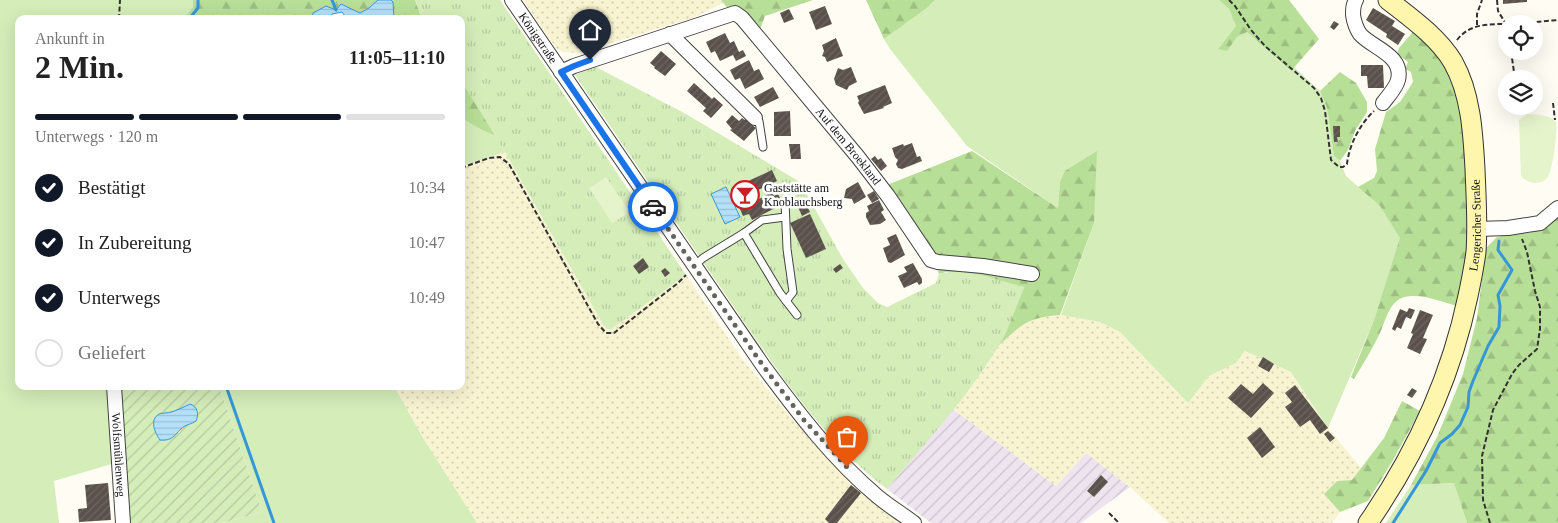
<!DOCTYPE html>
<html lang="de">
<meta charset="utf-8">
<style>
:root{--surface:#fff;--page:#f6f6f6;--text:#222;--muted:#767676;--line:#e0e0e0;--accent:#111827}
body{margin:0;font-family:"Times New Roman",serif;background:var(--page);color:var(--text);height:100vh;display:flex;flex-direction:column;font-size:19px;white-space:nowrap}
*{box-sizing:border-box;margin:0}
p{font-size:16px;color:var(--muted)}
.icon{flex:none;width:28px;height:28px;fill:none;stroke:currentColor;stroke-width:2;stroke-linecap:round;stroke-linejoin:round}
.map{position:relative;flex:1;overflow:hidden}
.side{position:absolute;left:15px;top:15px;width:450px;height:375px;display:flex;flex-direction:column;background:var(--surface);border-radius:10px;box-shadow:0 5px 20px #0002}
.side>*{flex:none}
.tools{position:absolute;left:1498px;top:15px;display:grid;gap:10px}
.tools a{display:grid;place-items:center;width:45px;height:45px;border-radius:50%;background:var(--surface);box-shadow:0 5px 20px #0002;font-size:25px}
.pin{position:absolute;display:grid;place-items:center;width:42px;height:42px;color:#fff;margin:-51px -21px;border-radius:50% 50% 50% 0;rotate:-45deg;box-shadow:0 0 5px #0007}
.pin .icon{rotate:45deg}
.courier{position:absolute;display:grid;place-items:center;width:50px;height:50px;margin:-25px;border:4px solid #1a73e8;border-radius:50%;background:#fff;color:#222;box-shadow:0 1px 6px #0007}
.headline em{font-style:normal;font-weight:700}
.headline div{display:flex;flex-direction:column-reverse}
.headline{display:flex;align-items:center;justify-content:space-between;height:85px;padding:0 20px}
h1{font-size:32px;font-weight:700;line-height:38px}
.bar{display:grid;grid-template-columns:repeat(4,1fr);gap:8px 5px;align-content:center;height:60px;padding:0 20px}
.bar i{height:6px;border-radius:4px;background:var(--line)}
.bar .selected{background:var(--accent)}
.bar p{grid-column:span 4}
ol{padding:0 20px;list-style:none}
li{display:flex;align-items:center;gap:15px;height:55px}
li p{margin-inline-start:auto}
li .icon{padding:5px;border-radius:50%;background:var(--accent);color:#fff;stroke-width:4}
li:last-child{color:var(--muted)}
li i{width:28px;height:28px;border:2px solid var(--line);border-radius:50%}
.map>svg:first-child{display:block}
.industrial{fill:url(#industrial-furrows)}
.farmland{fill:url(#farmland-dots)}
.grass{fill:#d4edb9}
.forest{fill:url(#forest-firs)}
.park{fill:url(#park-tufts)}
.garden{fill:url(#garden-furrows);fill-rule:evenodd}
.pitch{fill:#e6f4cc}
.water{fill:url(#water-rules);stroke:#3597d7}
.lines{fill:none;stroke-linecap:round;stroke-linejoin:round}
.stream{stroke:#3597d7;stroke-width:3}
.building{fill:url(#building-hatch)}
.service-casing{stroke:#434343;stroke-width:9}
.minor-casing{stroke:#434343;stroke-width:16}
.secondary-casing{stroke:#323232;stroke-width:21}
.path{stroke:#323232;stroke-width:2;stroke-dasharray:5 2.5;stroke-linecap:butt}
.service{stroke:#fff;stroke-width:7}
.minor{stroke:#fff;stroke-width:14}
.secondary{stroke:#fff6ae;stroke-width:19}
.done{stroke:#64635f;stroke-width:5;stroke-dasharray:0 9}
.route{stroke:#1a73e8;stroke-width:6}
.labels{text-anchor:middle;stroke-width:5;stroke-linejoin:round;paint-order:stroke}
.street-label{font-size:12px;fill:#101010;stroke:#fff}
.poi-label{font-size:12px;fill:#101010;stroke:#fff;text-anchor:start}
</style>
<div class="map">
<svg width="1558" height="523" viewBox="0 0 1558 523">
<defs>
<pattern id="industrial-furrows" width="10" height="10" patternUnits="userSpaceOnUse" patternTransform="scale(1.25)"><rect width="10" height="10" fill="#eee4ef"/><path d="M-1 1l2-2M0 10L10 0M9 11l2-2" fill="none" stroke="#cbc3cc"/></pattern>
<pattern id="farmland-dots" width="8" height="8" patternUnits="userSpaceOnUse" patternTransform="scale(1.25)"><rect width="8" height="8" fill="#f8f4d1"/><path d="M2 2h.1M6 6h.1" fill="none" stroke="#d4d0b2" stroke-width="1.8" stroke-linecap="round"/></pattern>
<pattern id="forest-firs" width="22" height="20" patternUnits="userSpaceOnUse" patternTransform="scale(1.25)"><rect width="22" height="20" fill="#b8df97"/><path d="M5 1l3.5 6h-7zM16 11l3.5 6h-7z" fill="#9dbe81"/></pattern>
<pattern id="park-tufts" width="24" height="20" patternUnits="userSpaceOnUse" patternTransform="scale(1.25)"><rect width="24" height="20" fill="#d4edb9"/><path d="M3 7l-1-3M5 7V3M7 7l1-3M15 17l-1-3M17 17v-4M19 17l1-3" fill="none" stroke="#b5ca9e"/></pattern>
<pattern id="garden-furrows" width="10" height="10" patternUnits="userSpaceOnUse" patternTransform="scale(1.25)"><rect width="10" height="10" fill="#d4edb9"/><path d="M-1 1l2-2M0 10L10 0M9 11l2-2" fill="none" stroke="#b5ca9e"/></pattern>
<pattern id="water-rules" width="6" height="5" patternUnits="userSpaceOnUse" patternTransform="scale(1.25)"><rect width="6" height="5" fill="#b4e0fa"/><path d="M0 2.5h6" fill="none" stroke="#9abfd5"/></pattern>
<pattern id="building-hatch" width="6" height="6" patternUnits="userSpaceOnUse" patternTransform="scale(1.25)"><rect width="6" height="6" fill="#5a514b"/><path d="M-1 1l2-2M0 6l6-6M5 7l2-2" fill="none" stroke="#6d6561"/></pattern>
</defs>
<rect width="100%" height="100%" fill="#fffdf3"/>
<polygon class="industrial" points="953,409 1056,486 1086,453 1130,487 1081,523 931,523 887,489"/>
<g class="farmland">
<polygon points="523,0 721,0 723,3 695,17 579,53 563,52 556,48"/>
<polygon points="505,152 604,326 610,330 686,275 743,360 790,416 846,478 877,504 904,523 477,523 423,438 394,386 461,386 461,166"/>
<polygon points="1061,315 1100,322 1120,332 1188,403 1209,376 1236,363 1245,351 1291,372 1328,428 1361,468 1352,480 1337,481 1324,494 1340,512 1332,523 1169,523 1130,487 1086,453 1056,486 953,409 986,367 998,346 1025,322 1042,317"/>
</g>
<g class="grass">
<polygon points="0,0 193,0 193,7 183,19 19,19 19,386 110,386 115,463 54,481 59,523 0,523"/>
<polygon points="935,0 1219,0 1229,9 1236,26 1218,49 1227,50 1237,37 1247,32 1290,71 1294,67 1320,91 1327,108 1334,156 1340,161 1346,176 1380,206 1401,238 1374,320 1328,428 1291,372 1245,351 1236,363 1209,376 1188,403 1120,332 1100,322 1061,315 1094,223 1060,182 1058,208 967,146 890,49 884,39 927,8"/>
<polygon points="461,118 482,130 496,136 505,152 461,166"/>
<polygon points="219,386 394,386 423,438 477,523 222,523 262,512"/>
<polygon points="1454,483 1467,523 1386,523 1411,485"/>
</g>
<g class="forest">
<polygon points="193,0 378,0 369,8 360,13 341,4 336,10 313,13 312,19 183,19 193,7"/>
<polygon points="391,0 415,0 422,19 394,19 393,2"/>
<polygon points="721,0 813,0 765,16 755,43"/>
<polygon points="866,0 935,0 927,8 884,39"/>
<polygon points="1219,0 1289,0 1319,39 1291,71 1247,32 1237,37 1227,51 1218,49 1236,26 1229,9"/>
<path d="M 1413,32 L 1429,45 L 1449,67 L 1457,92 L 1468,160 L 1471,252 L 1457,306 C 1443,302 1426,295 1411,296 C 1389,297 1387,319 1379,335 C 1372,350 1363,364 1354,379 L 1351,377 L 1374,320 L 1400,238 L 1380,206 L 1358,187 L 1374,178 L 1377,171 L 1375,149 L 1386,112 L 1400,102 L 1413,82 L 1411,72 L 1405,69 L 1408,62 L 1397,54 L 1399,48 Z"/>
<polygon points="1340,72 1356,83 1367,102 1367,112 1355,131 1348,150 1340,161 1334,156 1327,108 1320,91"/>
<polygon points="461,80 496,136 482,130 461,118"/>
<path d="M 972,151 L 1058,208 L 1060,182 L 1065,171 L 1097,151 L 1094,223 L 1060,315 C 1026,318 1023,324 998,346 L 1003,338 L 1024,287 L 946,272 L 939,274 L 931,251 L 887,185 Z"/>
<polygon points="1558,215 1558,523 1467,523 1454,483 1411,485 1437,437 1463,374 1477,318 1486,248 1497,237 1526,232 1530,233"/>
<polygon points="1402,401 1420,411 1392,462 1368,501 1340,512 1324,494 1337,481 1352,480 1384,438"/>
</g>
<g class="park">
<polygon points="415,0 500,0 686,275 610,330 604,326 505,152 461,80 461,19 422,19"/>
<path d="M 594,66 L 686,114 L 800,182 L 843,259 L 863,288 L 878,303 L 887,307 L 936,283 L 939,274 C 966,267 998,280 1024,287 C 1017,304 1011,324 1002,340 C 971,394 927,441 887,489 C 821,440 767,356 721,288 C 672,217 624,146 575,75 Z"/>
</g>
<path class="garden" d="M 119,386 L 158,386 L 159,389 L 175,389 L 182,386 L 219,386 L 262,512 L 222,523 L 127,523 ZM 190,404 L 198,411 L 196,421 L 182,427 L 180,432 L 160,440 L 160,414 L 174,412 Z"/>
<g class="pitch">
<path d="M 1527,114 C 1536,115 1550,114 1556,122 C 1558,129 1553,171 1547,178 C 1544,182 1539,183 1534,183 C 1528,182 1524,180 1521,176 L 1519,120 Z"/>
<polygon points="606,177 630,212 612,223 589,188"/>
</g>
<g class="water">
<polygon points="378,0 391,0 393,2 394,19 347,19 342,12 332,14 330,19 312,19 313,13 326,6 336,10 341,4 360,13 369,8"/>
<polygon points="726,187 740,217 725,224 711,194"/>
<path d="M 190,404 C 198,407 199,414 196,421 C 192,424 184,425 181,429 C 174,436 172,441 160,440 C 155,433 149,420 159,414 C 162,413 168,413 171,412 C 178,410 184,407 190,404 Z"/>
</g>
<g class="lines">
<g class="stream">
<polyline points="332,0 336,10"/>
<polyline points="189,19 198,8 198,0"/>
<polyline points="226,386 274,523"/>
<polyline points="1393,523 1426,471 1440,443 1452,434 1460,425 1468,407 1469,392 1473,381 1488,346 1499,327 1500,306 1498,295 1512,270 1498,250 1499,241"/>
</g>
</g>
<g class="building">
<polygon points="1503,0 1527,0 1527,2 1503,4"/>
<polygon points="825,6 832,24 816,30 809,12"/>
<polygon points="1373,8 1395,21 1392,26 1405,34 1398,45 1386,37 1387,34 1366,20"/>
<polygon points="789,9 794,19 784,23 780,13"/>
<polygon points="1334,21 1339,24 1334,30 1330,27"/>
<polygon points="725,33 730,43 734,41 739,52 743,50 746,56 736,61 733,55 720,61 715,51 711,53 706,42"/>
<polygon points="836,38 843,56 827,62 825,57 822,56 824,51 822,45"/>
<polygon points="661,51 676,64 665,76 654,68 655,67 650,63"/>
<polygon points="749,60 754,71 759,69 764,79 745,89 740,78 735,80 730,70"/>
<polygon points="1361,65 1383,65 1384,88 1368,88 1367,76 1361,76"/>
<polygon points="851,67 857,82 849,86 847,90 836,85 834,79 838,68 843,70"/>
<polygon points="694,83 712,99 714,97 723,105 711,118 703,111 706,108 687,91"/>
<polygon points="885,85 892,103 883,107 884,108 864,114 858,103 859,101 857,96"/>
<polygon points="773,87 779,98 760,107 754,97"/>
<polygon points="790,111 791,136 774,136 774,112"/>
<polygon points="732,115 739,121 742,118 745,120 745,119 756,128 744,141 730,130 732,129 726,122"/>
<polygon points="1333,126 1340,126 1340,137 1337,137 1338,142 1334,142"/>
<polygon points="912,143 917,157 920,156 922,161 902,169 898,168 896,164 898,160 895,157 892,148 903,144 904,146"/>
<polygon points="789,144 800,144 801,159 791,159"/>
<polygon points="875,156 878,160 881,158 887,166 881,171 871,159"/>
<polygon points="772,170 777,181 756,191 759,199 772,192 774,196 778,194 781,200 777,202 779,206 752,220 749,214 743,216 731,189"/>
<polygon points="858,182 866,197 854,204 852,199 844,198 846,189"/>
<polygon points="874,191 879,199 872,203 867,195"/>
<polygon points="879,200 884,210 881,212 886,220 880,224 870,225 866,217 866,213 869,211 867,206"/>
<polygon points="806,204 810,212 802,216 798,207"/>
<polygon points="810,214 826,249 806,258 790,223"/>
<polygon points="896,234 905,255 891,263 888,262 883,248 890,245 887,238"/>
<polygon points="643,258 649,267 639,274 633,266"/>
<polygon points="913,263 922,279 922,283 919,285 917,282 904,288 898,276 907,272 904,267"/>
<polygon points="840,264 843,268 836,273 833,269"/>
<polygon points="665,268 670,273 665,277 661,271"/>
<polygon points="1409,308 1415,310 1411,319 1406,317 1401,329 1397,327 1395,331 1392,329 1400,309 1407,312"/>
<polygon points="1420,310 1433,315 1423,338 1427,339 1420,354 1407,348 1413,334 1411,333"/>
<polygon points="1263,357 1274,364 1269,372 1258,366"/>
<polygon points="1263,383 1274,393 1251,418 1228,398 1241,384 1253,394"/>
<polygon points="1295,385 1328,428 1320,434 1310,420 1300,427 1285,407 1292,402 1285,393"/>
<polygon points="1412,388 1417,391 1412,398 1407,395"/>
<polygon points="1260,427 1275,447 1262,458 1247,438"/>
<polygon points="1328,431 1335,438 1330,442 1324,434"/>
<polygon points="1101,475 1108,482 1094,497 1087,491"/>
<polygon points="108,483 111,520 79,522 78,509 87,508 85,485"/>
<polygon points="851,485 861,493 837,523 829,523 825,519"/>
</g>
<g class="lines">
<defs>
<g id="service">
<polyline points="755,118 759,121 763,147"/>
<polyline points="785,201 787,249 793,292 786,301"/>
<polyline points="744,233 762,220 785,217"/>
<polyline points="694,266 703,258 744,233 780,293 797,315"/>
</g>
<g id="minor">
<path id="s1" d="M 512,0 L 764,367 C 798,413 833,459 877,496 C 889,506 902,514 914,523"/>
<path d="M 1356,0 C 1353,5 1353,9 1353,15 C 1354,22 1356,28 1360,34 C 1372,48 1404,55 1398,80 C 1396,88 1388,96 1383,103"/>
<polyline points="670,34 755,118"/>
<path id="s2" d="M 561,72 L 574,66 L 735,13 L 742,18 L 858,157 L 888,196 L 931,260 L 938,262 L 983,266 L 1032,274"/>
<polyline points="1477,229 1508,228 1540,223 1558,208"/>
<path id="s3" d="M 114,386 L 123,523"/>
</g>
<g id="secondary">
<path id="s4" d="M 1368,523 C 1415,455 1451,377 1468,296 C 1471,282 1474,267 1476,252 C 1478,224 1476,196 1475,169 C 1473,133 1471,94 1453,62 C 1438,37 1411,18 1388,0"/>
</g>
</defs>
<use href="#service" class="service-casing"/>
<use href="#minor" class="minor-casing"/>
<use href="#secondary" class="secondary-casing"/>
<g class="path">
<path d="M 1229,0 L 1235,6 L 1251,30 L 1265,46 L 1314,88 L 1321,98 L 1325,111 L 1331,160 L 1339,167 L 1343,167 L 1347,164 C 1349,145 1360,124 1374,111"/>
<polyline points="1497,0 1498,11 1506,24"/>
<polyline points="119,19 120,0"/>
<polyline points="1514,24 1558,20"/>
<polyline points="1477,25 1477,14 1482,0"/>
<path d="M 1457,40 C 1469,24 1488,24 1506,24"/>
<polyline points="1511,51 1515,79"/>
<polyline points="1553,103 1555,120"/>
<polyline points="1525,106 1527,114"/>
<polyline points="461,168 489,158 500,157 509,164 598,324 606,333 614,333 678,283 686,275"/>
<polyline points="1109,513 1119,523"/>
<polyline points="1490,523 1483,500 1482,456 1493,410 1512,374 1519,365 1537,349 1540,329 1540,307 1535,291 1527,252 1522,239"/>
</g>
<use href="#service" class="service"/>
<use href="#minor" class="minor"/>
<use href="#secondary" class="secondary"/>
</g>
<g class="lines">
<polyline class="done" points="653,207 764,367 804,420 847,467"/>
<polyline class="route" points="590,60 574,66 561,72 653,207"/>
</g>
<defs>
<symbol id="bar-ring" viewBox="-11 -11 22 22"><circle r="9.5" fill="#fff" stroke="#cb1d26" stroke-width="1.5"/><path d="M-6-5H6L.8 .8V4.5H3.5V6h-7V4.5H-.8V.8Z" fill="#cb1d26"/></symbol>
</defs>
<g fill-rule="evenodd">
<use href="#bar-ring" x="729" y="179" width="32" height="32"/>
</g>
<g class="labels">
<g class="street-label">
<text dy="4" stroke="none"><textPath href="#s1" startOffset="46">Königstraße</textPath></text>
<text dy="4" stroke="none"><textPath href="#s2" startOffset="359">Auf dem Broekland</textPath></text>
<text dy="4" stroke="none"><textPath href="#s4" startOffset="321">Lengericher Straße</textPath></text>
<text dy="4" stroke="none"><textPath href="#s3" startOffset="69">Wolfsmühlenweg</textPath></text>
</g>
<g class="poi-label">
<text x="764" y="192">Gaststätte am<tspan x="764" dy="14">Knoblauchsberg</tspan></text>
</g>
</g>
</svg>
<div class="tools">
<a><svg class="icon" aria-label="locate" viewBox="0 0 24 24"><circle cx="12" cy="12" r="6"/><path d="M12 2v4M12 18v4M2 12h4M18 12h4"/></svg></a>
<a><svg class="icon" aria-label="layers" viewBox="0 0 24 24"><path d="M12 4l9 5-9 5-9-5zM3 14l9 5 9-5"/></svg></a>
</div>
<div class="pin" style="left:847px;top:467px;background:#ea580c"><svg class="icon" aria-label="bag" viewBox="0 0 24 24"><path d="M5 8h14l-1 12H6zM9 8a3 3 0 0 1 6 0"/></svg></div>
<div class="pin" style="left:590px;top:60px;background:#1f2937"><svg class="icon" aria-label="home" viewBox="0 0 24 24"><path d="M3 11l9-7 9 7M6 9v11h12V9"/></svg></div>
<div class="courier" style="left:653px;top:207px"><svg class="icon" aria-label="car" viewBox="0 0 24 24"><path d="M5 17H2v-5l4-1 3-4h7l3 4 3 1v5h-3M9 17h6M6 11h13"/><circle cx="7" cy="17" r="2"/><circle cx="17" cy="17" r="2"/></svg></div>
<section class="side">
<div class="headline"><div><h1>2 Min.</h1><p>Ankunft in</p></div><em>11:05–11:10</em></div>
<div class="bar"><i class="selected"></i><i class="selected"></i><i class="selected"></i><i></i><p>Unterwegs · 120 m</p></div>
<ol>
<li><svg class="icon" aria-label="check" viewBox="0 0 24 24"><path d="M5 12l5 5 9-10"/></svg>Bestätigt<p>10:34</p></li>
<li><svg class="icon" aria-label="check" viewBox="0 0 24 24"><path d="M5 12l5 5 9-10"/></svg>In Zubereitung<p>10:47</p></li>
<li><svg class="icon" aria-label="check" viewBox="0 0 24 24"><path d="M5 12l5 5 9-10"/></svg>Unterwegs<p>10:49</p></li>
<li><i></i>Geliefert</li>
</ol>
</section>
</div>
